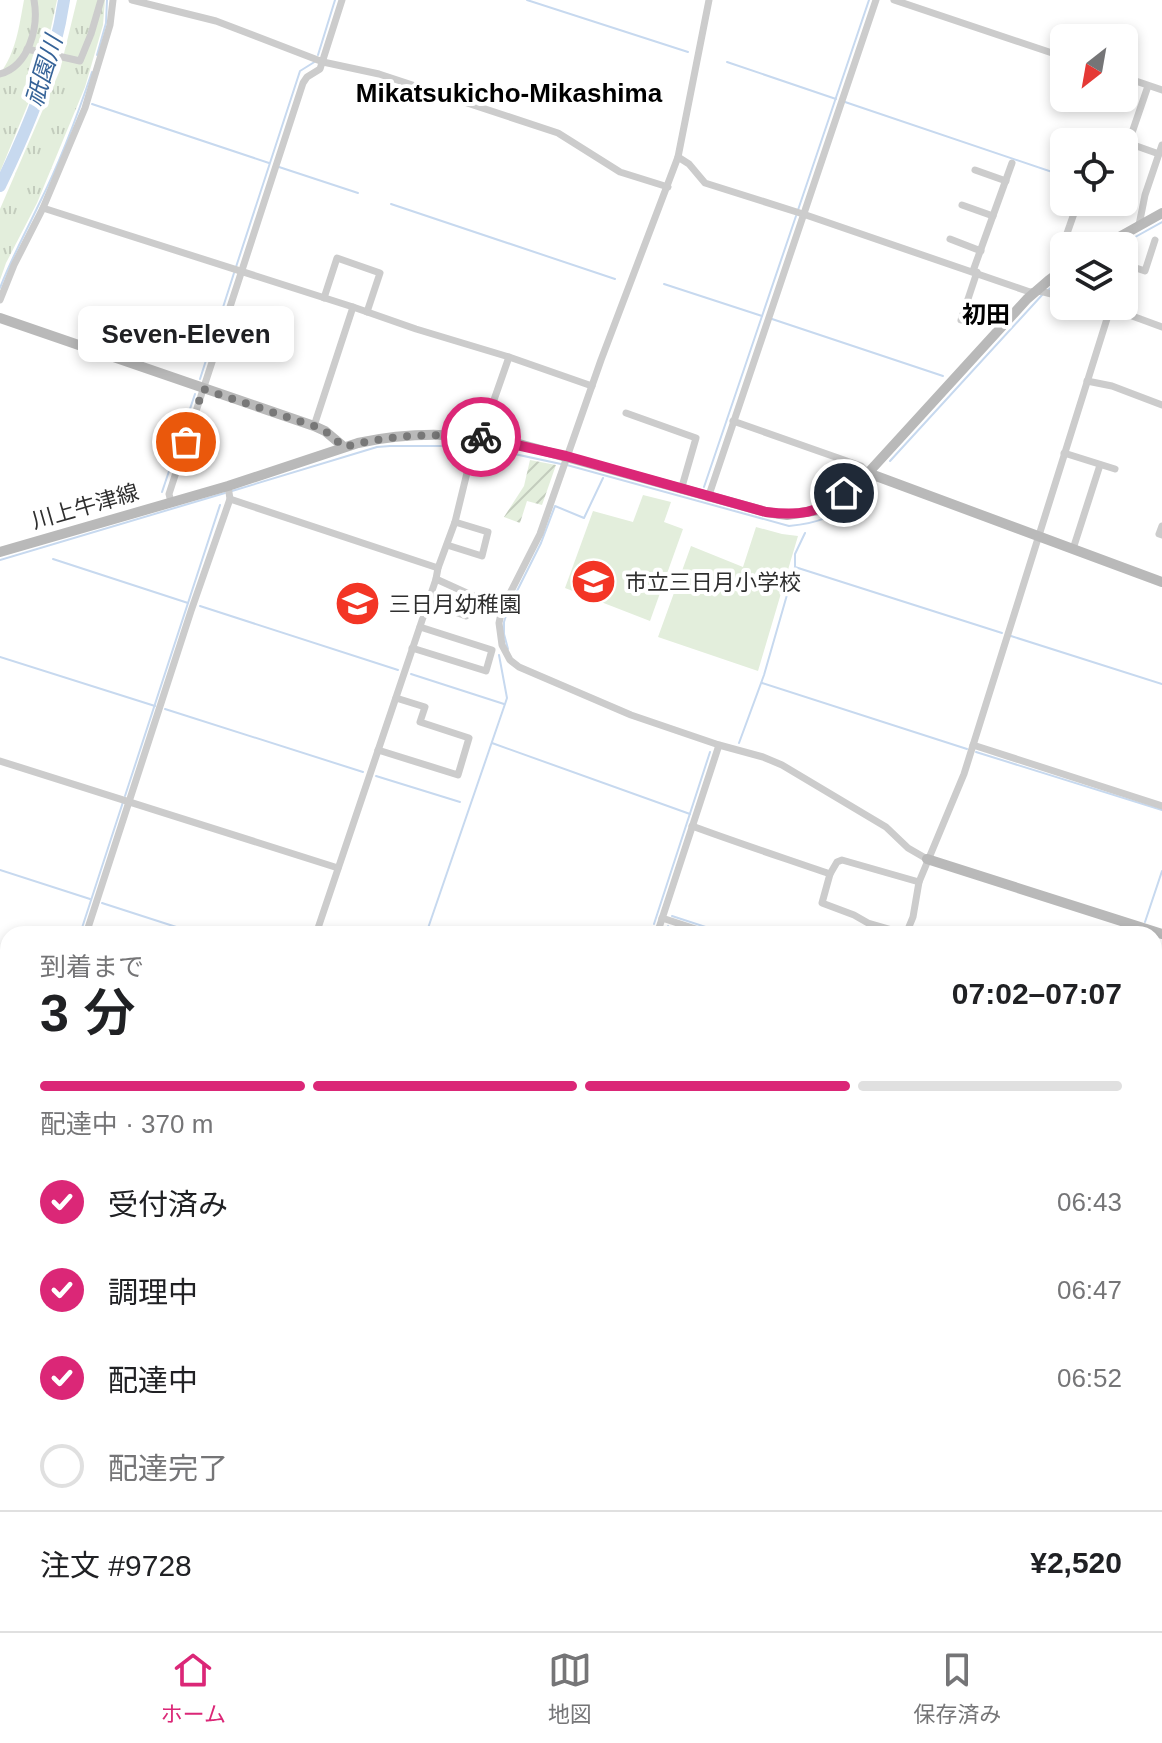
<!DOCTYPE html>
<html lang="ja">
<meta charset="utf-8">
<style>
:root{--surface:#fff;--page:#f2f2f2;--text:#202124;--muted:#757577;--line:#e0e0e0;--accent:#db2777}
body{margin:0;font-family:Arial,"Noto Sans JP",sans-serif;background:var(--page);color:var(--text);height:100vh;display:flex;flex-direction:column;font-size:30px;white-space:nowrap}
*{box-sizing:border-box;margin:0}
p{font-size:26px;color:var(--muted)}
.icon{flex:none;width:44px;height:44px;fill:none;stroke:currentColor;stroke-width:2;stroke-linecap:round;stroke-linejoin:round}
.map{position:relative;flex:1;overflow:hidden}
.side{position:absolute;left:0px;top:926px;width:1162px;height:706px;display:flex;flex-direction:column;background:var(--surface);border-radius:24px 24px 0 0;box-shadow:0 4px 12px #0003}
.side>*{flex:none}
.needle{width:52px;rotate:211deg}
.fabs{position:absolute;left:1050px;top:24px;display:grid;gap:16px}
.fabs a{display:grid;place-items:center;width:88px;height:88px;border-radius:12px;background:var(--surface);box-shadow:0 4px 12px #0003;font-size:40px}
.pin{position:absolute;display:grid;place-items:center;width:68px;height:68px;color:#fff;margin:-34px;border:4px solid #fff;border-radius:50%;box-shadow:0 2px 8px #0007}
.courier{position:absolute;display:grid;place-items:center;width:80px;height:80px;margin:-40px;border:6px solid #db2777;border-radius:50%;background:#fff;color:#222;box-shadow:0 2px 10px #0007}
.bubble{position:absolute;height:56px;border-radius:12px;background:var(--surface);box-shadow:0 4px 12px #0003;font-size:26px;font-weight:600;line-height:56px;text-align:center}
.headline em{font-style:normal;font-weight:600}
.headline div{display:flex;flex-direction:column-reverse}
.headline{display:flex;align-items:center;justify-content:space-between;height:136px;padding:0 40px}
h1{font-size:52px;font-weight:600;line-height:60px}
.bar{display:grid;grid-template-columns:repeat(4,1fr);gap:12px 8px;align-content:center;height:96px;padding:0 40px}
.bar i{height:10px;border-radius:6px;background:var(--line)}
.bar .active{background:var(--accent)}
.bar p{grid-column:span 4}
.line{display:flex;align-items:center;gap:20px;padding:0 40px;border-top:2px solid var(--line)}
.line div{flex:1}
ol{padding:0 40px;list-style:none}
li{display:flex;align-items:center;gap:24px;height:88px}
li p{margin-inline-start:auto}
li .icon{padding:8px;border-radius:50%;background:var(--accent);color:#fff;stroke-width:4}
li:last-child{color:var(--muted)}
li i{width:44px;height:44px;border:4px solid var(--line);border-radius:50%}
.dock{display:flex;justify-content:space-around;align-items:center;height:112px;border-top:2px solid var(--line);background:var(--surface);font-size:22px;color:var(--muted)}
.dock a{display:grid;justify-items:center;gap:4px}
.dock .active{color:var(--accent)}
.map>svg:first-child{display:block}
.grass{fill:url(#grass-tufts)}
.park{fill:#e3eedc}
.garden{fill:url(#garden-furrows)}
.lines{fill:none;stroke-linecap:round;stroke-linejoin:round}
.stream{stroke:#c7d9ef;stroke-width:2}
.river{stroke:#c7d9ef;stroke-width:12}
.street{stroke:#ccc;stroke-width:7}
.secondary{stroke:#b9b9b9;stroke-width:10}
.done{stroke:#787878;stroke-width:8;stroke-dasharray:0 14.4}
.route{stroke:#db2777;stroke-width:10}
.labels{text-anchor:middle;stroke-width:8;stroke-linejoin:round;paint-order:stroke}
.street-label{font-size:22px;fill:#2f2f2f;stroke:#fff}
.poi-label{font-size:22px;fill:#2f2f2f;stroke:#fff;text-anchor:start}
.water-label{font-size:24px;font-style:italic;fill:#366398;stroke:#fff}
.neighbourhood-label{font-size:24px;font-weight:bold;fill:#000;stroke:#fff}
.quarter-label{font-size:26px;font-weight:bold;fill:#000;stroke:#fff}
</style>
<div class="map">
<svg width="1162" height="1631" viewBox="0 0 1162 1631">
<defs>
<pattern id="grass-tufts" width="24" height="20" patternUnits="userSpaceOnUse" patternTransform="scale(2)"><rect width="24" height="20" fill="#e3eedc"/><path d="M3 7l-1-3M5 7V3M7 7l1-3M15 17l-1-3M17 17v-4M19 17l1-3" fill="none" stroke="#c3ccbd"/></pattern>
<pattern id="garden-furrows" width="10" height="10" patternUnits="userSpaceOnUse" patternTransform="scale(2)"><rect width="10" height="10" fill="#e3eedc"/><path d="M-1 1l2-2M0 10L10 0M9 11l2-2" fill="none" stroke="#c3ccbd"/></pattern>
</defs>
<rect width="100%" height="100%" fill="#fff"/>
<g class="grass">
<path d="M 24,0 L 57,0 L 42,70 L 0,172 L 0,74 C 16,52 19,27 24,0 Z"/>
<polygon points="77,0 105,0 103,25 85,87 37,203 6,263 0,280 0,209 60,70"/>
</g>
<g class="park">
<polygon points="643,495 671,502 664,522 683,529 650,621 565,588 593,511 633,522"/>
<polygon points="756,527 782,534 798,536 758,671 658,637 691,546 743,567"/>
</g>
<polygon class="garden" points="530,460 556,465 542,505 527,501 520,523 504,517 524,486"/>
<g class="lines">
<g class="stream">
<polyline points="527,0 688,52"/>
<polyline points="97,55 106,23 107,0"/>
<polyline points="318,55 335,0"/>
<polyline points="727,62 836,99"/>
<polyline points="845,102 1064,176"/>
<polyline points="92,104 269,163"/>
<polyline points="279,167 358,193"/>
<polyline points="391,204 615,279"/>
<polyline points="798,210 869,0"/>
<polyline points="1119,246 1162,222"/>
<polyline points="236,267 300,71 316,61"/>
<polyline points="664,284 762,316"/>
<path d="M 0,288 C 11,259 26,232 39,204 C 60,162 77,117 92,72"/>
<polyline points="1048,290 1064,278"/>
<polyline points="772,319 943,376"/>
<polyline points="200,379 234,273"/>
<polyline points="477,446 561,464"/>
<polyline points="890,461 1043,294"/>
<path d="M 567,465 L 789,526 C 820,523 833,517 857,497"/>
<polyline points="704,487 796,216"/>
<polyline points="232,491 377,447 390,446 471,446"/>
<polyline points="162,492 195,394"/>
<polyline points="53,559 188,603"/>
<polyline points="0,560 225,493"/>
<polyline points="795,567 1002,633"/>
<polyline points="200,606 398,670"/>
<polyline points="1011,636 1162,684"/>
<polyline points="508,649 504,634 504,622 508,609 541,543 555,506 584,518 603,478"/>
<polyline points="0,657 155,706"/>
<polyline points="411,674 504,704"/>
<polyline points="762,683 967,749"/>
<polyline points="165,709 363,772"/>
<polyline points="492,743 690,814"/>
<polyline points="739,743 764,675 795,567 795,554 805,533"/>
<polyline points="976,752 1162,810"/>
<polyline points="376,776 460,802"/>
<polyline points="125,796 220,505"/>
<polyline points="0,870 90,899"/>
<polyline points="102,903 198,934"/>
<polyline points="672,916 727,934"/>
<polyline points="1145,922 1162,871"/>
<polyline points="654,924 710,752"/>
<polyline points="80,934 123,802"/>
<polyline points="426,934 505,704 507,698 499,655"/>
<polyline points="665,934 668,926"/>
<polyline points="0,1026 8,1028"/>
<polyline points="1154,1048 1162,1051"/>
<polyline points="0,1170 5,1156"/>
<polyline points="1154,1174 1162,1177"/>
<polyline points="0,1271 8,1274"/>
<polyline points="1154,1408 1162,1411"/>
<polyline points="0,1441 8,1445"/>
<polyline points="299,1624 321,1631"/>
<polyline points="71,1631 73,1624"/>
<polyline points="203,1631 206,1624"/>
<polyline points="903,1631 906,1624"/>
</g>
<path class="river" d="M 0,186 C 29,126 54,66 64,0"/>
<g class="street">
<polyline points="132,0 216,21 323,62 379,74 558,133 620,172 668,187"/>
<polyline points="894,0 1064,57"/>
<polyline points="27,49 80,61 91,34 101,0"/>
<path d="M 0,74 C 29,66 39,27 34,0"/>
<polyline points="1124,77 1162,90"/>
<polyline points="1128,143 1159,154"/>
<polyline points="1124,156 1148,86"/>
<polyline points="678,157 709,0"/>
<polyline points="975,170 1006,181"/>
<polyline points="962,205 993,216"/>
<polyline points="43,208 353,307 416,329 509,357 592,386"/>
<polyline points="1139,225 1145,195 1162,145"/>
<polyline points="1122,235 1128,246 1124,261"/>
<polyline points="950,239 981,251"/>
<polyline points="1124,264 1145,271 1155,240"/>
<polyline points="973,271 1012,163"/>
<polyline points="1059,272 1057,262 1078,202"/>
<polyline points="324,298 337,258 380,273 367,312"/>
<polyline points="0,300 14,265 43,208 85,108 110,25 113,0"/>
<polyline points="1105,306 1162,327"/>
<polyline points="961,320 977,272"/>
<polyline points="1087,381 1112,386 1162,405"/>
<polyline points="626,413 696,438 681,490"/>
<polyline points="733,421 861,466 868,473"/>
<polyline points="314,426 353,307"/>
<polyline points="1064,453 1115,469"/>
<polyline points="708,498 876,0"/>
<polyline points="230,499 438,568"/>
<polyline points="171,502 169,494 303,83 307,77 320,69 342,0"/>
<polyline points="1162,526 1159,534 1162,535"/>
<polyline points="447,545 482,556 488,532 455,522"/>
<polyline points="1073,549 1100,465"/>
<polyline points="436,579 502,609"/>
<polyline points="428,602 466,616"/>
<polyline points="412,648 486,671 492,650 420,627"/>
<polyline points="973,745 1162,806"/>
<polyline points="378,750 458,775 469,738 420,722 425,707 396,698"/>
<polyline points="0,761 338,868"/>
<path d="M 692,826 C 738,843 784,858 830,874 L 822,903 L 854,915 L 868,923 L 906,934"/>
<path d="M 927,859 L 908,848 L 886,827 L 782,765 L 763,757 L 719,745 L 631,715 L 519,667 L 510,660 L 502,645 L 499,623 L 502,609 L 540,534 L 601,360 L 678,157 L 689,164 L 705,183 L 803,214 L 1030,292 C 1042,289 1052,295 1064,298"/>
<polyline points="830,874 837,862 842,860 919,882"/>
<polyline points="662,918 711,934"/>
<polyline points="86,934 191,611 230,499 228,486"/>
<polyline points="316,934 436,579 438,568 455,522 474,444 481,437 509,357"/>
<polyline points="657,934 719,745"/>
<polyline points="906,934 913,917 919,882 964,774 1111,306"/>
<polyline points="0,979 8,982"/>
<polyline points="1154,1053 1162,1056"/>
<polyline points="0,1150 8,1153"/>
<polyline points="0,1190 8,1168"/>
<polyline points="1154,1291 1162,1294"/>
<polyline points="0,1392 8,1395"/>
<polyline points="0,1446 8,1450"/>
<polyline points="0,1490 8,1493"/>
<polyline points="0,1530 8,1533"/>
<polyline points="1154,1540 1162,1542"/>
<polyline points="0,1570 8,1572"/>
<polyline points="383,1624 406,1631"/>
<polyline points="700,1624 722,1631"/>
<polyline points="76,1631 78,1624"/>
<polyline points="433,1631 435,1624"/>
<polyline points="627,1631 629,1624"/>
<polyline points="671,1631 673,1624"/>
<polyline points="775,1631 778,1624"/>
<polyline points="1152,1631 1159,1609 1162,1590"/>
</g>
<g class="secondary">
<polyline points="1103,246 1162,213"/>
<polyline points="0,318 314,426 325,431 344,447"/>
<polyline points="868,473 1162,582"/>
<path d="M 0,552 L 228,486 L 358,443 C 414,431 463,433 519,444 L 766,512 L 787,515 L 819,510 L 831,504 L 844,493 L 868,473 L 1027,299 L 1049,280 L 1064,269"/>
<polyline points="927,859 1162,934"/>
</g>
</g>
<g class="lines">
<path class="done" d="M 186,442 L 203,389 L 314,426 L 325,431 L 344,447 C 389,435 434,433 481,437"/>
<path class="route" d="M 481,437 L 566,456 L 766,512 C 798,516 818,514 844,493"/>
</g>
<defs>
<symbol id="school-disc" viewBox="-11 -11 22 22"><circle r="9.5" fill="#f33525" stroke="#fff"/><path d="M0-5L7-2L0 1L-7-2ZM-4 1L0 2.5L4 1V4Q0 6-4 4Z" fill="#fff"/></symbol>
</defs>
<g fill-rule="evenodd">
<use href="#school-disc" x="568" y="556" width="51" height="51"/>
<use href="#school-disc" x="332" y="578" width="51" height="51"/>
</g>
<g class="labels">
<g class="street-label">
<text transform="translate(85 506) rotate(-16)" y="8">川上牛津線</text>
</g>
<g class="poi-label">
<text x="625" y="590">市立三日月小学校</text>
<text x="389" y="612">三日月幼稚園</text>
</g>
<g class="water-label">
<text transform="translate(44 71) rotate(-73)" y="8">祇園川</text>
</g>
<g class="neighbourhood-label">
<text x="986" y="323">初田</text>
</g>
<g class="quarter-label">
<text x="509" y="102">Mikatsukicho-Mikashima</text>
</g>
</g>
</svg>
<div class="fabs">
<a><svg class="needle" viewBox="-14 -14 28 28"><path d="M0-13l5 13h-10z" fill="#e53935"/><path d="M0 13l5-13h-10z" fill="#757577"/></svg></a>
<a><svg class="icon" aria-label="locate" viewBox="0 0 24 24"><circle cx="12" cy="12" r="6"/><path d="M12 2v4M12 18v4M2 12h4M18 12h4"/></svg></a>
<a><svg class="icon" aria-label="layers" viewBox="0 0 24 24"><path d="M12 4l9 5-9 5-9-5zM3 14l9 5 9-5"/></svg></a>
</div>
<div class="pin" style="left:186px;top:442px;background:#ea580c"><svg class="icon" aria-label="bag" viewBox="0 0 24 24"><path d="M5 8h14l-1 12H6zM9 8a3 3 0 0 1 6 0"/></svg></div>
<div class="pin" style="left:844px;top:493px;background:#1f2937"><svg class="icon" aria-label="home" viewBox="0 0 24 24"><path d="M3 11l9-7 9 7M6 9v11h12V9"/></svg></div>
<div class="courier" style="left:481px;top:437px"><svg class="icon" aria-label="bike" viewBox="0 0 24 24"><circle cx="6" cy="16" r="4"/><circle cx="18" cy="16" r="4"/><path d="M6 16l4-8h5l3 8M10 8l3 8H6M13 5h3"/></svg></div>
<div class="bubble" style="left:78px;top:306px;width:216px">Seven-Eleven</div>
<section class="side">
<div class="headline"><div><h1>3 分</h1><p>到着まで</p></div><em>07:02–07:07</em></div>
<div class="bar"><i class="active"></i><i class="active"></i><i class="active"></i><i></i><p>配達中 · 370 m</p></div>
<ol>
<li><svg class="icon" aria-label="check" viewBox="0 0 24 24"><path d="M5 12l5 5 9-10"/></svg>受付済み<p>06:43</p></li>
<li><svg class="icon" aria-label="check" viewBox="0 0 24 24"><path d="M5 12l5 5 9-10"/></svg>調理中<p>06:47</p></li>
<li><svg class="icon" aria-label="check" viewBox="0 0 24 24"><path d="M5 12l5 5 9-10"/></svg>配達中<p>06:52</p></li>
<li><i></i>配達完了</li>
</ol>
<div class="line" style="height:104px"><div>注文 #9728</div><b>¥2,520</b></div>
</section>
</div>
<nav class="dock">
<a class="active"><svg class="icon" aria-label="home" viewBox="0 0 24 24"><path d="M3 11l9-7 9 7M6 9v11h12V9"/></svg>ホーム</a>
<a><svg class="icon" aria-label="map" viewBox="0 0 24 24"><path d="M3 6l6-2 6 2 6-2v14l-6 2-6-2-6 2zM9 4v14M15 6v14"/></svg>地図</a>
<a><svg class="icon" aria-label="saved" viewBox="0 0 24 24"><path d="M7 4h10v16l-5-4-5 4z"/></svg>保存済み</a>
</nav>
